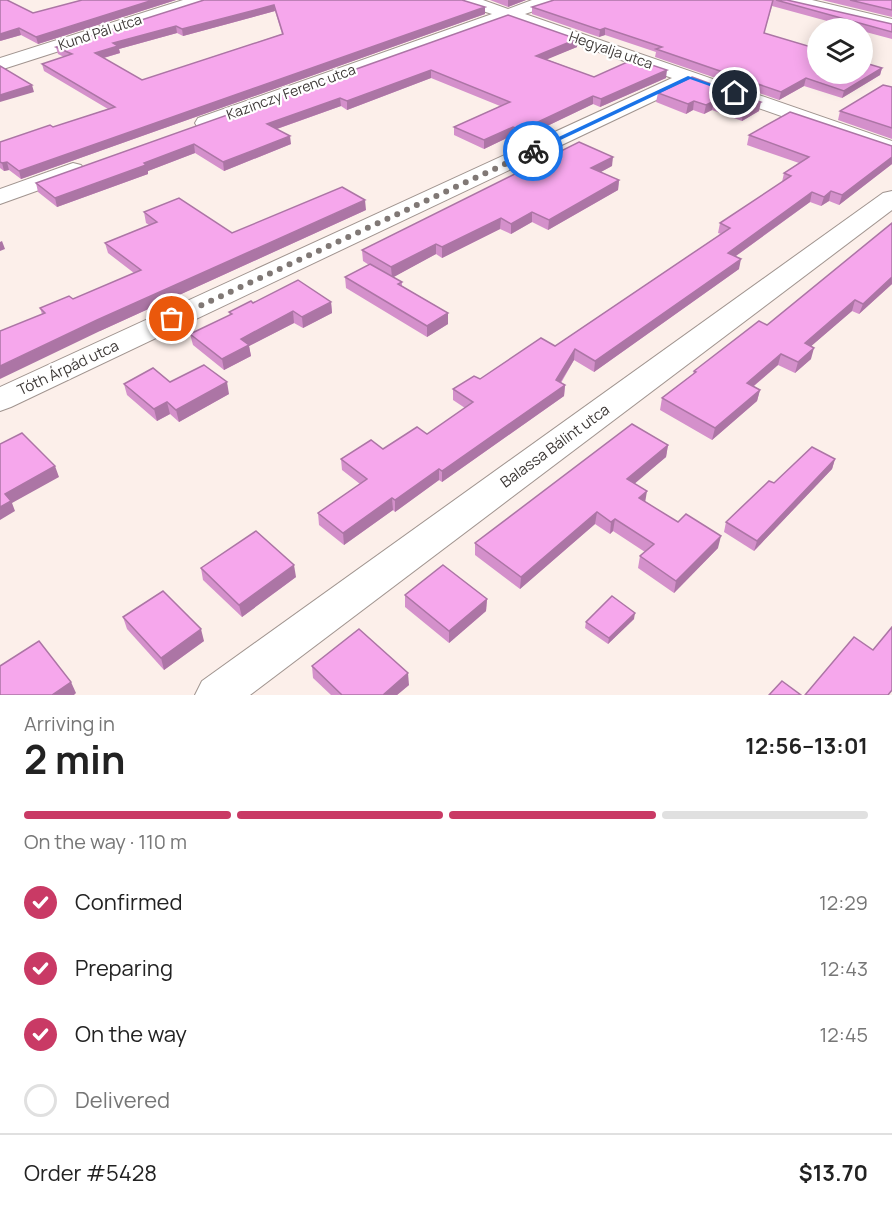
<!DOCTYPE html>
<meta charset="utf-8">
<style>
:root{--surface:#fff;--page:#f2f2f2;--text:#222;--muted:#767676;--line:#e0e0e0;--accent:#c93a65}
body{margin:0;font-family:Manrope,sans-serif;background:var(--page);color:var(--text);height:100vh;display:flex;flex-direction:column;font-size:22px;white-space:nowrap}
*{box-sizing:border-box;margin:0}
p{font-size:20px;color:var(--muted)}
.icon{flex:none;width:33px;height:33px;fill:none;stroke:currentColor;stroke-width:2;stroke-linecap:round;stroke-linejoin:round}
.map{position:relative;height:695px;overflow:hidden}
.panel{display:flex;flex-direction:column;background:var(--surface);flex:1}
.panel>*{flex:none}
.fabs{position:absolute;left:807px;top:18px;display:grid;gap:12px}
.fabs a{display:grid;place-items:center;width:66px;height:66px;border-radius:50%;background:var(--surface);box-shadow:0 3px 15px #0003;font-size:30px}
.pin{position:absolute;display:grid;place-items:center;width:51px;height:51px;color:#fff;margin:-26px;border:3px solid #fff;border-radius:50%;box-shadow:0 2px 6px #0007}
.courier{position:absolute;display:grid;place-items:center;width:60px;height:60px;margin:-30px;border:4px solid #1a73e8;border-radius:50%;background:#fff;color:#222;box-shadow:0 2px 8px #0007}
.headline em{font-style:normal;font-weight:700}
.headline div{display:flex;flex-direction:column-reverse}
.headline{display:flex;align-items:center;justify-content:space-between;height:102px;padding:0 24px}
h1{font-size:39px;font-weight:700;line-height:45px}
.bar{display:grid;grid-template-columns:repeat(4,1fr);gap:9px 6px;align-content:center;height:72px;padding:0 24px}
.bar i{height:8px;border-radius:4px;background:var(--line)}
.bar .selected{background:var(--accent)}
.bar p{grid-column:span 4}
.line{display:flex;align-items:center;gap:15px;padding:0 24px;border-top:2px solid var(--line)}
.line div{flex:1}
ol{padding:0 24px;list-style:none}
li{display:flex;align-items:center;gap:18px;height:66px}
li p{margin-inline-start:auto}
li .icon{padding:6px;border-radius:50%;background:var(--accent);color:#fff;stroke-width:4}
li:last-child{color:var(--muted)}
li i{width:33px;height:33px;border:3px solid var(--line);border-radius:50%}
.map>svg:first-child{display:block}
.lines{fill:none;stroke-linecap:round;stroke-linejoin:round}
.street-casing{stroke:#a0948f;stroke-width:2}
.street{fill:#fff;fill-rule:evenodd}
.wall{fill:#d490cb;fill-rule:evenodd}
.shaded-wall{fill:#ac75a5}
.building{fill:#f6a7ec;stroke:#ac75a5;stroke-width:1.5;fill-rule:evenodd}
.route{fill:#1a73e8}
.done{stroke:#807875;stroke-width:6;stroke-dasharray:0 10.8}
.labels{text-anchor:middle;stroke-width:4.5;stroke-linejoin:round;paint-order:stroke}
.far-street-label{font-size:14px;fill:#3d3836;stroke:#fff}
.street-label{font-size:15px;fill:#3d3836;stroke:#fff}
</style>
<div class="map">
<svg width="892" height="695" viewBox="0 0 892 695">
<rect width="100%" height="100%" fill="#fcefea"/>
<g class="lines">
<defs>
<g id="street">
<polygon points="183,0 208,0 206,4 0,70 0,58"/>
<polygon points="459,0 483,0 508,9 532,0 556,0 554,4 525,14 892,141 892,155 690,84 11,407 0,411 0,387 672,78 508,20 214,128 206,129 198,128 195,123 198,118 492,14 461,4"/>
<polygon points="782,0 812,0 892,19 892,29 784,4"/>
<polygon points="73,163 81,165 85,170 81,175 0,204 0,189"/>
<polygon points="892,191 892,210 250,695 195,695 202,681 883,193"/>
</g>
</defs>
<use href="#street" class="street-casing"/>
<use href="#street" class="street"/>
</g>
<g class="wall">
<polygon points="82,0 176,0 38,44 21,35 0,41 33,13"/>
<path d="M 204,0 L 485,14 L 21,179 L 9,170 L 4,171 L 0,168 L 0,142 L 53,127 L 108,109 L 44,71 L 42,64 L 64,57 L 58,54 L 56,47 ZM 275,11 L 282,34 L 142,80 L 104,58 L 120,53 L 119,49 L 177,33 L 183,36 Z"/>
<polygon points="490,0 526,0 508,7"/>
<polygon points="554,0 787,0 892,24 892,39 862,31 862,28 853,28 772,6 764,33 882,68 880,75 842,98 804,86 779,100 655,57 656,52 605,35 599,37 532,14 532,7"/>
<polygon points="822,0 892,0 892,17"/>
<polygon points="508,15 577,47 546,59 594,77 666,78 600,107 593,104 520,139 513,135 484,149 454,135 454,127 500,106 431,78 347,110 341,106 277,129 291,144 224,171 195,153 148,171 148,174 57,207 38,192 36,183"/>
<polygon points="692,77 759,111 742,121 712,110 704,114 693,110 686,114 656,102 658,93"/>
<polygon points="892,87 892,139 838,120 840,111"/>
<polygon points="749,135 892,146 892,164 839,205 829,201 821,206 810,202 736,256 739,269 594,372 574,360 561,383 565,385 564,396 442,482 439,480 395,512 393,510 344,545 319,525 318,513 360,484 342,470 341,459 383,449 427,434 465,408 453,400 453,389 480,379 555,346 721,234 718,233 720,223 782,182 784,173 799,163 747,145"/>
<polygon points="612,166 600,172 619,180 618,190 548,230 532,222 511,234 500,229 442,258 436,254 393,277 402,282 402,286 448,313 448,324 427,337 346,288 345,277 369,265 363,261 362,250"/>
<polygon points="366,210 100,331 42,314 40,308 73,299 134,273 108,253 105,243 149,225 146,223 144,212 232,233"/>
<polygon points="892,223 892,284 859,314 852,311 811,346 811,359 795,373 778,365 754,386 760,390 757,401 712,440 660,410 662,398 693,374 694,371 767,325"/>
<polygon points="331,302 332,313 303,328 294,323 249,346 251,356 224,370 193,345 190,334 230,315 229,312 253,303"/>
<polygon points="170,382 229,394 179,422 170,414 157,421 127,395 124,384"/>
<polygon points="668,445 666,457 634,483 645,502 718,548 674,593 638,568 640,556 645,552 613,531 610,534 595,524 520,589 475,555 475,543"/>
<polygon points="835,459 832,469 754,551 724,532 726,522 774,483"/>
<polygon points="201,568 296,577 242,617 203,580"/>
<polygon points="405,595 487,599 486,611 449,643 405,607"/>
<polygon points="123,617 204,641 164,670 127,629"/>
<polygon points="634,619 608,644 585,628 586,622"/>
<polygon points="312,666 409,685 397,695 331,695 313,678"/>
</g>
<g class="shaded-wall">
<polygon points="153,0 176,0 38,44 36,37"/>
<polygon points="508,0 526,0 508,7"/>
<polygon points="274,5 275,11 183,36 182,29"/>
<polygon points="485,7 485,14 21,179 19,171"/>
<polygon points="176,26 177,33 119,49 120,53 96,60 95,53 113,43"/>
<polygon points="19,28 21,35 0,41 0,34"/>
<polygon points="605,28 605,35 599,37 600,30"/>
<polygon points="577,39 577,47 536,64 536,56"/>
<polygon points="882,68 880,75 842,98 844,91"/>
<polygon points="431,70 431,78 347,110 347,101"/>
<polygon points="667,70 666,78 600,107 601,99"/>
<polygon points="806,78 804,86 779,100 781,92"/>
<polygon points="32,85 34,92 0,102 0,95"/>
<polygon points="593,96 593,104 520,139 521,130"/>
<polygon points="340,98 341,106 268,132 267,124"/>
<polygon points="694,101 693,110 686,114 688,104"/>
<polygon points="714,101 712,110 704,114 706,105"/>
<polygon points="761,102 759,111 742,121 743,111"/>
<polygon points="513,127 513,135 484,149 484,140"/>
<polygon points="290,136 291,144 224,171 223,162"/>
<polygon points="194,144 195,153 148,171 148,174 57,207 55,198 144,163"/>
<polygon points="613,157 612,166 590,178 591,168"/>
<polygon points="892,157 892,164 839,205 842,195"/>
<polygon points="7,162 9,170 4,171 2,163"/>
<polygon points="619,180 618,190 548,230 549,220"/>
<polygon points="831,191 829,201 821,206 824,197"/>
<polygon points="812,192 810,202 726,263 728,253"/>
<polygon points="365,200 366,210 100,331 0,379 0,366 97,320"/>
<polygon points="532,212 532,222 511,234 511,224"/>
<polygon points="501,218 500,229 442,258 442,247"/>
<polygon points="2,241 5,249 0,251 0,242"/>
<polygon points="436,244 436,254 392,278 391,267"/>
<polygon points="741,259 739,269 594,372 595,361"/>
<polygon points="892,277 892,284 859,314 863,304"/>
<polygon points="855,300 852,311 802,354 805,343"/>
<polygon points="331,302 332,313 303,328 302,317"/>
<polygon points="293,311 294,323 249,346 251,356 224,370 222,359 241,339"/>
<polygon points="448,313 448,324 427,337 427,326"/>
<polygon points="814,348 811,359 795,373 798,362"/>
<polygon points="575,349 574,360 555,391 556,380"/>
<polygon points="781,354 778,365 744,394 747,383"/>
<polygon points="227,382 229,394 179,422 176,410"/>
<polygon points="565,385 564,396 442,482 442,471"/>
<polygon points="760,390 757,401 712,440 715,428"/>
<polygon points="167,402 170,414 157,421 154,409"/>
<polygon points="668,445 666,457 626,491 627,479"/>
<polygon points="835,459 832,469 754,551 757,541"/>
<polygon points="55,466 59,477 12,503 15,511 0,520 0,507 5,494"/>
<polygon points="439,469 439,480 395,512 395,500"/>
<polygon points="647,491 645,503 639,498"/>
<polygon points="392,498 393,510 344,545 343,533"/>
<polygon points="597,512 595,524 520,589 521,577"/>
<polygon points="615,519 613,531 610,534 611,522"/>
<polygon points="721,536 718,548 674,593 676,581"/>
<polygon points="294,565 296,577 242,617 239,605"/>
<polygon points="487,599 486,611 449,643 449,631"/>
<polygon points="635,613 634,619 608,644 609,638"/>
<polygon points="201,629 204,641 164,670 161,658"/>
<polygon points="408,673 409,685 397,695 383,695"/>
<polygon points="71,682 76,693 74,695 52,695"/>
</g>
<g class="building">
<polygon points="0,0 7,0 33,13 82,0 153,0 36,37 19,28 0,34"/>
<path d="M 204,0 L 462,0 L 485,7 L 19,171 L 7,162 L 2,163 L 0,162 L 0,142 L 50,125 L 53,127 L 115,107 L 42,64 L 72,54 L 56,47 ZM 274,5 L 283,34 L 142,80 L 95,53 L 118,46 L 113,43 L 176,26 L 182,29 Z"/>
<polygon points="554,0 773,0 764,33 818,49 818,74 862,74 862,62 882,68 844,91 806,78 781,92 656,49 662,47 605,28 600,30 532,7"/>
<polygon points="776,0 787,0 892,24 892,32"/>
<polygon points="850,0 892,0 892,10"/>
<polygon points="508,15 577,39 536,56 594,77 634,59 667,70 601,99 593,96 521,130 513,127 484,140 454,127 510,102 431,70 347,101 340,98 267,124 290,136 223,162 194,144 144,163 146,165 55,198 36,183"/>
<polygon points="0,66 32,85 0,95"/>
<polygon points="692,77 761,102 743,111 714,101 706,105 694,101 688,104 658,93"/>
<polygon points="883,85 892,87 892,128 840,111"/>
<polygon points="790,112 892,146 892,157 842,195 831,191 824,197 812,192 728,253 741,259 595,361 575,349 556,380 565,385 442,471 439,469 395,500 392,498 343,533 318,513 367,479 341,459 371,440 383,449 417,427 427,434 473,402 453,389 474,376 480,379 541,338 555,346 730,228 720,223 791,176 784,173 809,157 749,135"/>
<polygon points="579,142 613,157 591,168 619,180 549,220 532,212 511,224 501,218 442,247 436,244 391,267 362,250"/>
<polygon points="342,187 365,200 97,320 0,366 0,331 45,313 40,308 69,296 73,299 141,270 105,243 157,222 144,212 179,198 232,233"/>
<polygon points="892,223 892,277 863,304 855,300 805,343 814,348 798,362 781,354 747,383 760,390 715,428 662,398 696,372 694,371 759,321 767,325"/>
<polygon points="370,264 402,282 398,284 448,313 427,326 345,277"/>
<polygon points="298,280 331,302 302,317 293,311 241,339 249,345 222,359 190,334 232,314 229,312 251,301 253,303"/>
<polygon points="204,365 227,382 176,410 167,402 154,409 124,384 153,368 170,382"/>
<polygon points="632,424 668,445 627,479 647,491 639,498 678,522 686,514 721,536 676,581 640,556 654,544 615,519 611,522 597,512 521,577 475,543"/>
<polygon points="22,433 55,466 5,494 11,501 0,507 0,444"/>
<polygon points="812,447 835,459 757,541 726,522 769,481 774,483"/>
<polygon points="256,531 294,565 239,605 201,568"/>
<polygon points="443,565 487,599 449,631 405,595"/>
<polygon points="163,591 201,629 161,658 123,617"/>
<polygon points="612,596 635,613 609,638 586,622"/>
<polygon points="892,627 892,690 888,695 805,695 854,637 873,650"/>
<polygon points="359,629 408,673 383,695 342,695 312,666"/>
<polygon points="39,641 71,682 52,695 0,695 0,666"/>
<polygon points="782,681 801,695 769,695"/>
</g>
<polygon class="route" points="688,76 738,93 732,94 690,79 535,152 529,151"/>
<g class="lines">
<polyline class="done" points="172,319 533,151"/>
</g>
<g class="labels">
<g class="far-street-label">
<text transform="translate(100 32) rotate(-18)" y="5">Kund Pál utca</text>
<text transform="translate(611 50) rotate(19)" y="5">Hegyalja utca</text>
<text transform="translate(291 92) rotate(-20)" y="5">Kazinczy Ferenc utca</text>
</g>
<g class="street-label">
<text transform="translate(68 368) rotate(-25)" y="5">Tóth Árpád utca</text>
<text transform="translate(555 446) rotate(-36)" y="5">Balassa Bálint utca</text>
</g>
</g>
</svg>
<div class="fabs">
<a><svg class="icon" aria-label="layers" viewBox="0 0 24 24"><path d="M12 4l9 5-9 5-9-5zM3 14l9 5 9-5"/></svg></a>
</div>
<div class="pin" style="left:172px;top:319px;background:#ea580c"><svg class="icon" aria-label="bag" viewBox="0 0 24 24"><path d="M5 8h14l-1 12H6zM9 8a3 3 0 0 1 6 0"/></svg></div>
<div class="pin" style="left:735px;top:93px;background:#1f2937"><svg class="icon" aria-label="home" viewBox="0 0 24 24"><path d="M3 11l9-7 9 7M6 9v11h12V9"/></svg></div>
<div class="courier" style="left:533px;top:151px"><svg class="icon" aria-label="bike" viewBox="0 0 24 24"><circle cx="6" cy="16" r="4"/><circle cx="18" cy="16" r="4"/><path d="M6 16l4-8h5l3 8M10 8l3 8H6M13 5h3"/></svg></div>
</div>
<section class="panel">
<div class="headline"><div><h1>2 min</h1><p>Arriving in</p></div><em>12:56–13:01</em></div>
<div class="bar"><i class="selected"></i><i class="selected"></i><i class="selected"></i><i></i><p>On the way · 110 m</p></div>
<ol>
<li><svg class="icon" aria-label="check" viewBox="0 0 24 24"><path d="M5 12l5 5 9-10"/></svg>Confirmed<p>12:29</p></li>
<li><svg class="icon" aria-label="check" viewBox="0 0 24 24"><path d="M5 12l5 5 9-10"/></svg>Preparing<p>12:43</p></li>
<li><svg class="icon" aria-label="check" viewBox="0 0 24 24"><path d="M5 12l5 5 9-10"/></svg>On the way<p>12:45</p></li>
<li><i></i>Delivered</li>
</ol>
<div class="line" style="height:78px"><div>Order #5428</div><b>$13.70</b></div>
</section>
